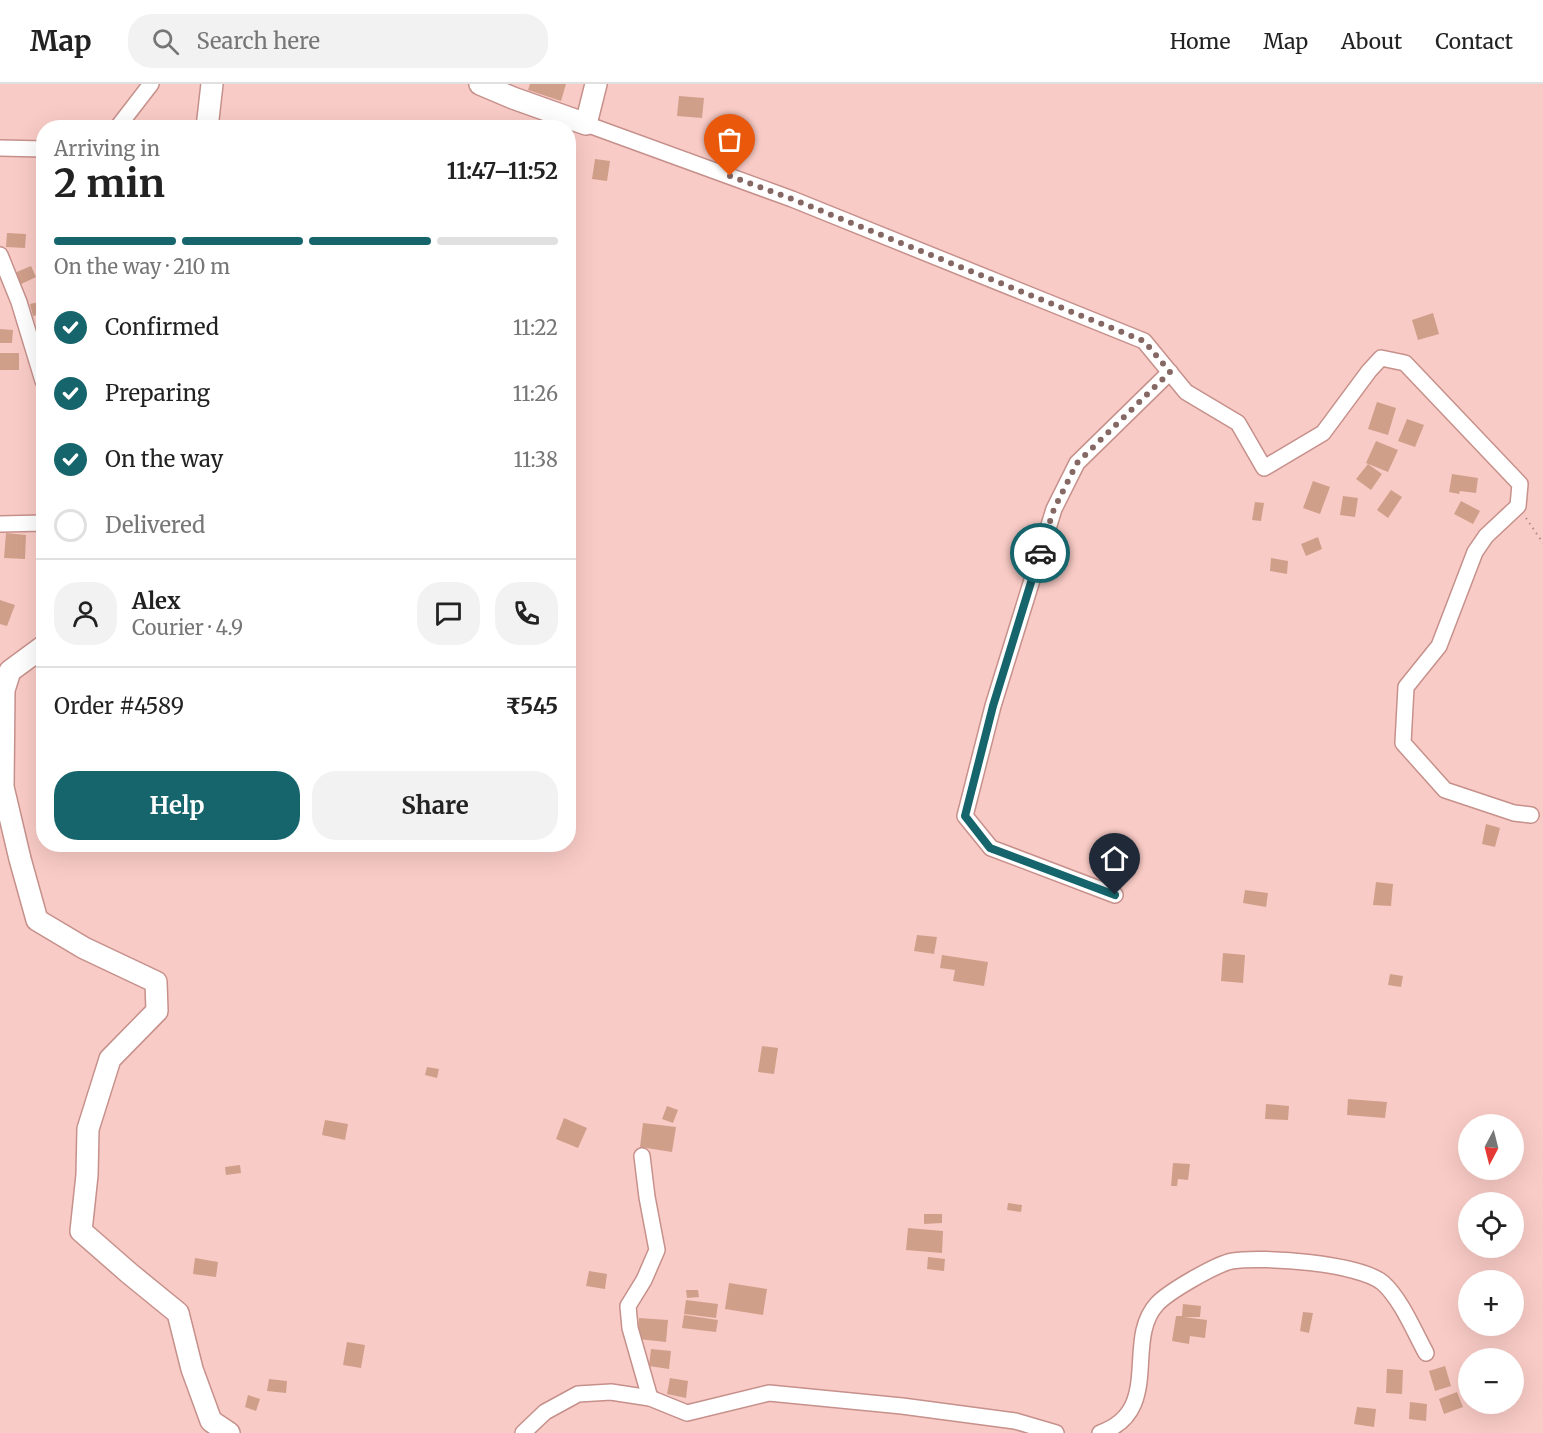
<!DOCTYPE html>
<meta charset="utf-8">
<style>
:root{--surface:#fff;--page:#f2f2f2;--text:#222;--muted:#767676;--line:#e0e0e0;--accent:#17656c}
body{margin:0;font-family:Merriweather,serif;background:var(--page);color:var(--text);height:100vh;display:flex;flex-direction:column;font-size:22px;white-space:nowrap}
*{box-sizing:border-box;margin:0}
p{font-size:20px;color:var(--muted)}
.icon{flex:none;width:33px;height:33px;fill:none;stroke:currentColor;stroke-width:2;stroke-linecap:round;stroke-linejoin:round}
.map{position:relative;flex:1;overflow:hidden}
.panel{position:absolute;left:36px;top:36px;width:540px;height:732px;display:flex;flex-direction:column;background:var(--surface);border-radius:24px;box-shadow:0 6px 24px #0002}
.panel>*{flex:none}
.needle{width:39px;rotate:187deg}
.buttons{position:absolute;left:1458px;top:1030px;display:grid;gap:12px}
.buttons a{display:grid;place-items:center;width:66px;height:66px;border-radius:50%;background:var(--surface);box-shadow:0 6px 24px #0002;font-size:30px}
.pin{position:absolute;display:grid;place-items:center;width:51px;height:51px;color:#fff;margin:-62px -26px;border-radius:50% 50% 50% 0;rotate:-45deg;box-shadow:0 0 6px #0007}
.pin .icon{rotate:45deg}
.courier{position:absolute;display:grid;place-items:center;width:60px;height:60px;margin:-30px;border:4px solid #17656c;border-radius:50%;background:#fff;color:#222;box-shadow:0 2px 8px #0007}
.headline em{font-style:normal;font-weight:700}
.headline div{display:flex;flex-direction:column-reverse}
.headline{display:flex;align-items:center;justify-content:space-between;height:102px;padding:0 18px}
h1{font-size:39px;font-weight:700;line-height:45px}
.bar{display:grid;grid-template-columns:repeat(4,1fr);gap:9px 6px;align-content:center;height:72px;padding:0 18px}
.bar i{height:8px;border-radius:4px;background:var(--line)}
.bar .current{background:var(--accent)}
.bar p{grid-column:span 4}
.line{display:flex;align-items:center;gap:15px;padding:0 18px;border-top:2px solid var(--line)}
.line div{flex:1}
.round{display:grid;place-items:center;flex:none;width:63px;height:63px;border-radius:24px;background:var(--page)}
ol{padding:0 18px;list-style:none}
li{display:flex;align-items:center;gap:18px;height:66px}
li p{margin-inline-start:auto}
li .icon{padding:6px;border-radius:50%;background:var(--accent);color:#fff;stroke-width:4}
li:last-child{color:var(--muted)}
li i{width:33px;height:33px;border:3px solid var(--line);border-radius:50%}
.action{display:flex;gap:12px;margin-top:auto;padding:12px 18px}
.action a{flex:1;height:69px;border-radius:24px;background:var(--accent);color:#fff;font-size:24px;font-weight:700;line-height:69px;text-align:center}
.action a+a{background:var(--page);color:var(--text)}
header{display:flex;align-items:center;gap:36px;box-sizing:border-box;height:84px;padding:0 30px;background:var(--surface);border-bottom:2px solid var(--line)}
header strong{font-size:28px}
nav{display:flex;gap:33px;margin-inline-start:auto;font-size:21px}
.search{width:420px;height:54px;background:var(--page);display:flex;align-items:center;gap:15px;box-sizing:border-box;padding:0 21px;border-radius:24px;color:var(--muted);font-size:22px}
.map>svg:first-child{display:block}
.building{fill:#d09f8a}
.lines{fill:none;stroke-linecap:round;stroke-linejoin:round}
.street-casing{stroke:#c6908b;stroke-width:18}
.secondary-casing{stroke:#c6908b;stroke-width:24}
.path{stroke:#b18d89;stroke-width:2;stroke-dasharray:1.5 4.5;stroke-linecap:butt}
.street{stroke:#fff;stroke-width:15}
.secondary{stroke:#fff;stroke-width:21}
.done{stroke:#856764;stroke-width:6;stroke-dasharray:0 10.8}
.route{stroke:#17656c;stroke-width:8}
</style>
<header>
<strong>Map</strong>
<div class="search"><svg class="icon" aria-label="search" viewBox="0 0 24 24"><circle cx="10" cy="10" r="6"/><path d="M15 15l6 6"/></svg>Search here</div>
<nav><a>Home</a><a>Map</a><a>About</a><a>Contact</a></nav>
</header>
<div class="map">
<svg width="1543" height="1349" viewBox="0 0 1543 1349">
<rect width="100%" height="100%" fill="#f9cbc6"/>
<g class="building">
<polygon points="530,0 566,0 561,17 528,6"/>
<polygon points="679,12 704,14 702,34 677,32"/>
<polygon points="595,75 610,77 607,97 592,95"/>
<polygon points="7,149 26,150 25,164 6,163"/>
<polygon points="31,182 36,193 17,202 12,190"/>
<polygon points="44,217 44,229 33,232 30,220"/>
<polygon points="1433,229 1439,250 1418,256 1412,236"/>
<polygon points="0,245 13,246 12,259 0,259"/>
<rect x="0" y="269" width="19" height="17"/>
<polygon points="1377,318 1396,324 1388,351 1368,345"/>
<polygon points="1407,335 1424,341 1415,363 1398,357"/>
<polygon points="1376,357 1398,366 1388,388 1366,379"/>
<polygon points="1368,380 1382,390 1371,406 1356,395"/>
<polygon points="1452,390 1478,394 1476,409 1460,407 1459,410 1449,408"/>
<polygon points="1313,397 1330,403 1320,430 1303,424"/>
<polygon points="1391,406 1402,413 1388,434 1377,426"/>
<polygon points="1343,412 1358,414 1355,433 1340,431"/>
<polygon points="1461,417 1480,427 1473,440 1454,430"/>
<polygon points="1255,418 1264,419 1261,437 1252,436"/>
<polygon points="6,449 26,451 25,475 4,474"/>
<polygon points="1318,453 1322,465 1306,472 1301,460"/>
<polygon points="1271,474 1288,477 1287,490 1270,487"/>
<polygon points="0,516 15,521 7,542 0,540"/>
<polygon points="1486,740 1500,744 1495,763 1482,760"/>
<polygon points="1376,798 1393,800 1391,822 1373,821"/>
<polygon points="1245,806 1268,809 1266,823 1243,819"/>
<polygon points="917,851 937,853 934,870 914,867"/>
<polygon points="1223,869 1245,871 1243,899 1221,897"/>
<polygon points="942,871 988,878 984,902 953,897 955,886 940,884"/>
<polygon points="1390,890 1403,892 1401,903 1388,901"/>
<polygon points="762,962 778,964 774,990 758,988"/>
<polygon points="427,983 439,985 437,994 425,991"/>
<polygon points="1348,1015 1387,1018 1385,1034 1347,1031"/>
<polygon points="1266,1020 1289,1022 1288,1036 1265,1035"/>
<polygon points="667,1022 678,1026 673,1039 662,1035"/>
<polygon points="564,1034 587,1044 578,1064 556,1055"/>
<polygon points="325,1036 348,1040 345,1056 322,1051"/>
<polygon points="643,1039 676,1043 672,1068 640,1063"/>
<polygon points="1173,1079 1190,1080 1188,1096 1178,1095 1177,1102 1171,1102"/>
<polygon points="240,1081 241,1089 226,1091 225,1083"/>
<polygon points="1008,1119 1022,1121 1021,1128 1007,1126"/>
<polygon points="924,1130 942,1130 942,1139 924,1140"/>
<polygon points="908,1144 943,1147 942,1169 906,1166"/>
<polygon points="928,1173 945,1175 944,1187 927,1185"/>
<polygon points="195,1174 218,1178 216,1193 193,1190"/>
<polygon points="589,1187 607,1190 605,1205 586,1202"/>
<polygon points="729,1199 767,1205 763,1231 725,1225"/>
<polygon points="686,1206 698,1206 699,1213 687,1214"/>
<polygon points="686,1216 718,1220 716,1234 684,1230"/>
<polygon points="1183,1220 1201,1222 1200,1233 1184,1233 1207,1236 1205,1254 1190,1252 1189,1260 1172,1257 1176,1232 1182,1232"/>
<polygon points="1303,1228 1313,1229 1309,1249 1300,1247"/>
<polygon points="684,1231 718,1236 716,1248 682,1244"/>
<polygon points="639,1234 668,1236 666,1258 638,1255"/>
<polygon points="347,1258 365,1261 361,1284 343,1281"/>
<polygon points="651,1265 671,1267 669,1285 649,1282"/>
<polygon points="1445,1282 1451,1302 1435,1307 1429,1287"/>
<polygon points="1387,1285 1403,1286 1402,1310 1386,1309"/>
<polygon points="670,1294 688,1297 686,1314 667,1310"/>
<polygon points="269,1295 287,1297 286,1309 267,1307"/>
<polygon points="1457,1308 1463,1323 1444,1330 1439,1315"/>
<polygon points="248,1311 260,1315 256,1327 245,1323"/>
<polygon points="1410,1318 1427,1320 1426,1337 1409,1335"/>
<polygon points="1357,1323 1376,1325 1374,1343 1354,1340"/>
</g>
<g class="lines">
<defs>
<g id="street">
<polyline points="586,40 792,115 1144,257 1186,308 1238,339 1264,384 1323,349 1369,287 1381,274 1405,279 1520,400 1518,422 1486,452 1475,468 1439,562 1406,603 1403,659 1445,706 1514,729 1531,731"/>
<polyline points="117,44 151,0"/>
<polyline points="0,64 44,65"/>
<polyline points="0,171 19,218 43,297"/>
<polyline points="0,440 44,439"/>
<polyline points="1115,811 991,764 965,732 993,622 1054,425 1077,379 1170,288"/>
<polyline points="642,1072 647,1113 657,1166 644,1196 628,1222 630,1244 650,1314"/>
<polyline points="523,1349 545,1328 578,1310 611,1308 650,1314 687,1329 769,1309 902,1322 1015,1337 1056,1349"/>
<path d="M 1100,1349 C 1164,1327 1123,1257 1157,1220 C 1168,1208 1216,1180 1232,1177 C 1262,1172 1360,1179 1383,1199 C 1401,1215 1415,1249 1426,1269"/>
</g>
<g id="secondary">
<polyline points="480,0 513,14 586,40 596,0"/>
<polyline points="207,44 212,0"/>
<polyline points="44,562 10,587 4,606 3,703 20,775 37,836 84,864 156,898 157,927 110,975 88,1045 87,1091 81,1147 129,1189 178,1229 192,1285 211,1337 229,1349"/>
</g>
</defs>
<use href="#street" class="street-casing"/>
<use href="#secondary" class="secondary-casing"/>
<polyline class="path" points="1526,434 1543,459"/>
<use href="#street" class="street"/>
<use href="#secondary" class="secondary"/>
</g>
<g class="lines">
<polyline class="done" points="730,92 792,115 1144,257 1170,288 1077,379 1054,425 1040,469"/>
<polyline class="route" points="1040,469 993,622 965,732 990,764 1115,811"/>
</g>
</svg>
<div class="buttons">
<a><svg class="needle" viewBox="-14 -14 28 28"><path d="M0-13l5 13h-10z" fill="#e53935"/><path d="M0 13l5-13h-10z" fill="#767676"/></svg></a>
<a><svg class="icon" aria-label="locate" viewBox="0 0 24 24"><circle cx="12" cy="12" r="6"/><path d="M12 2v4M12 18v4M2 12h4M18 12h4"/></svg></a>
<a>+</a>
<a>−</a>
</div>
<div class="pin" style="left:730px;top:92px;background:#ea580c"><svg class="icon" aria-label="bag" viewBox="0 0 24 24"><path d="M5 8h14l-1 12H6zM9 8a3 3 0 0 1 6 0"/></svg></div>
<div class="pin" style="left:1115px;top:811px;background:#1f2937"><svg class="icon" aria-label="home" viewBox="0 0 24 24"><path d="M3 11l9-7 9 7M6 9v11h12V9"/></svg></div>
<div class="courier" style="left:1040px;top:469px"><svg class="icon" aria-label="car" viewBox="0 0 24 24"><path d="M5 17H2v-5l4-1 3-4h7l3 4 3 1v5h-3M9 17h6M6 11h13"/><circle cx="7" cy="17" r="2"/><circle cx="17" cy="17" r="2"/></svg></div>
<section class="panel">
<div class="headline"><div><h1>2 min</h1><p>Arriving in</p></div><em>11:47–11:52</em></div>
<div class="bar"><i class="current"></i><i class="current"></i><i class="current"></i><i></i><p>On the way · 210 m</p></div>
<ol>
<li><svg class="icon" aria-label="check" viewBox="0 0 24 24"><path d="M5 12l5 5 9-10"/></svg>Confirmed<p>11:22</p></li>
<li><svg class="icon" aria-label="check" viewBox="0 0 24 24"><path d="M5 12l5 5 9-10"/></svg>Preparing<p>11:26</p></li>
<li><svg class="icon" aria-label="check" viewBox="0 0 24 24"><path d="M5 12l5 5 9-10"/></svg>On the way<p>11:38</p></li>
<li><i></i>Delivered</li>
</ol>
<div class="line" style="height:108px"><a class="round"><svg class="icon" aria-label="person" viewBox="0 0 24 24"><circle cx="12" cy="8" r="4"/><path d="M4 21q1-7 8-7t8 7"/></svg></a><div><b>Alex</b><p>Courier · 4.9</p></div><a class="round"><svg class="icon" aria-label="chat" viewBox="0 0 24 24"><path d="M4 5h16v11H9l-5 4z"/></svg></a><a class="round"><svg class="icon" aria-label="phone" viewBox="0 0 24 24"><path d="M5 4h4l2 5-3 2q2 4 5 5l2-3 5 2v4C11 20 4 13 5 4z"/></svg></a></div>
<div class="line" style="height:78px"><div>Order #4589</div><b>₹545</b></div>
<div class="action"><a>Help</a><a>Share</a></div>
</section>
</div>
